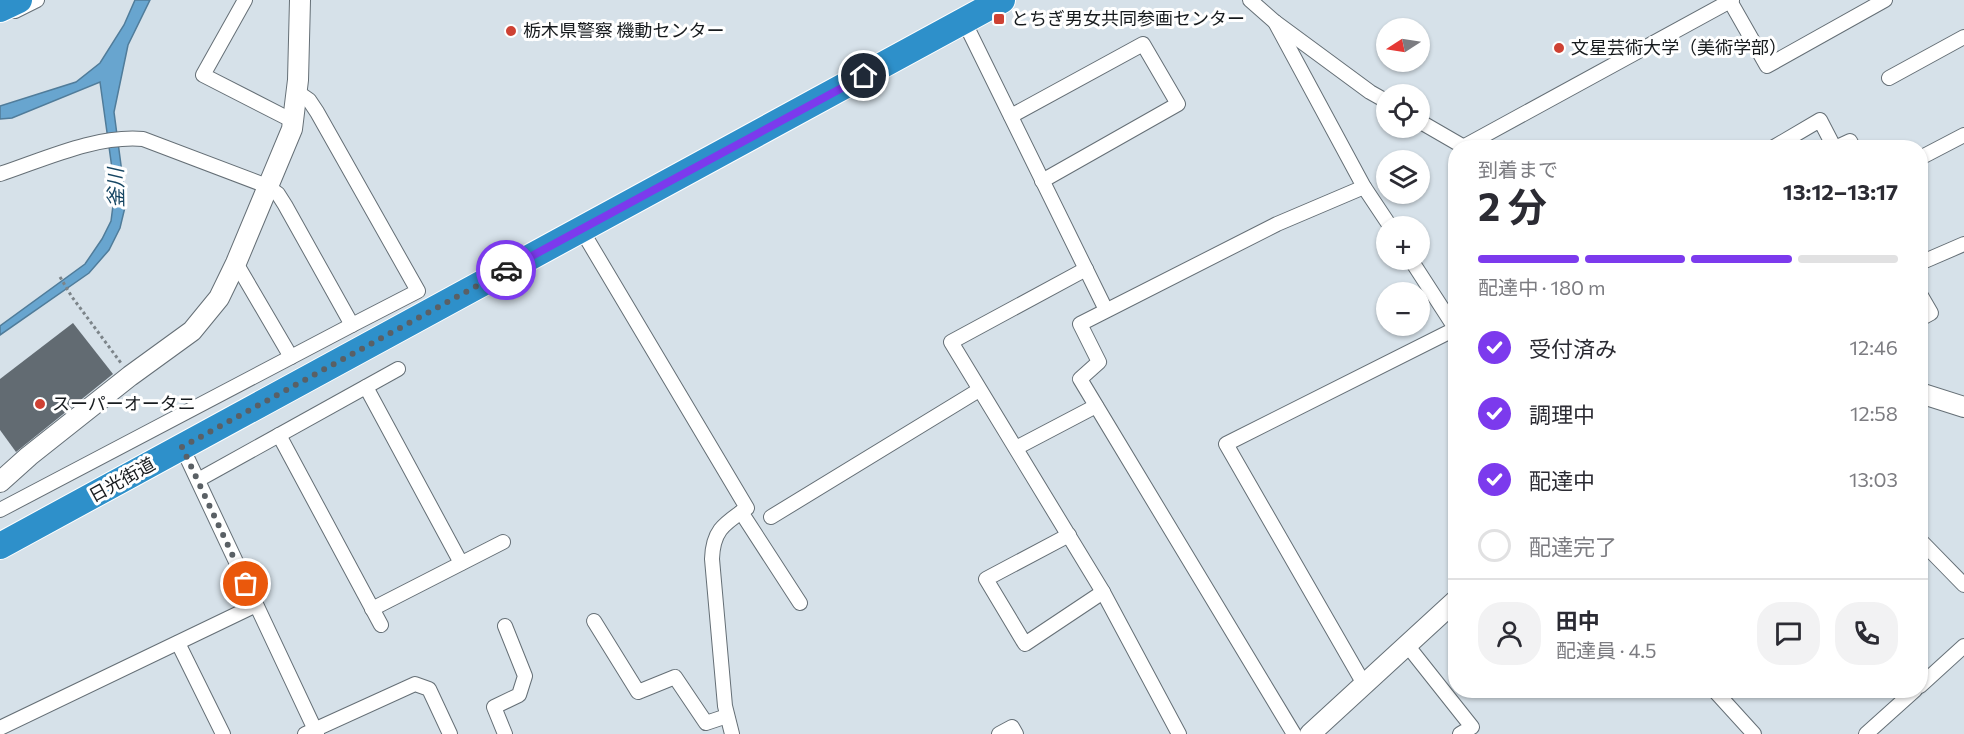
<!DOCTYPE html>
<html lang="ja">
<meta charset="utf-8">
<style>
:root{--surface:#fff;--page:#f2f2f3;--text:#2b2b33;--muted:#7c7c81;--line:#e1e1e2;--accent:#7c3aed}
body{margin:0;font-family:Commissioner,"Noto Sans JP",sans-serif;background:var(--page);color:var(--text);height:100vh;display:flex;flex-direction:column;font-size:22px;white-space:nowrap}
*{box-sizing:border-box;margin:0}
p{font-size:20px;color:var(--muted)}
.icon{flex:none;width:33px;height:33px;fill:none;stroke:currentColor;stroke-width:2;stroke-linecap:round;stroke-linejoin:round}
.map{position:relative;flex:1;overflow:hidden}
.sheet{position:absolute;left:1448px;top:140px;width:480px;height:558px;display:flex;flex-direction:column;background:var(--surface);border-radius:24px;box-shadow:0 2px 4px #0004}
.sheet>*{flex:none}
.needle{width:39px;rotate:258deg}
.fabs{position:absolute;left:1376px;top:18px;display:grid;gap:12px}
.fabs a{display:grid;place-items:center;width:54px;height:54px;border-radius:50%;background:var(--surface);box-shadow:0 2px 4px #0004;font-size:30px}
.pin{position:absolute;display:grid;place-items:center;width:51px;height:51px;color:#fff;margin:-26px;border:3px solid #fff;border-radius:50%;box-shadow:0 2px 6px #0007}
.courier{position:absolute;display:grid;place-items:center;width:60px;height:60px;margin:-30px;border:4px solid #7c3aed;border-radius:50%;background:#fff;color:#222;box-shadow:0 2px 8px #0007}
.headline em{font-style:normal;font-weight:700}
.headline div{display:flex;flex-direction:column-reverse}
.headline{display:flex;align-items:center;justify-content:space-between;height:102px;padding:0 30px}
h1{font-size:39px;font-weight:700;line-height:45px}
.bar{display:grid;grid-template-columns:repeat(4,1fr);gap:9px 6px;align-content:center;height:72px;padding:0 30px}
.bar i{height:8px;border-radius:4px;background:var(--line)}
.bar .active{background:var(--accent)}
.bar p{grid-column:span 4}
.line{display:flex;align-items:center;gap:15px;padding:0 30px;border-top:2px solid var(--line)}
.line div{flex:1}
.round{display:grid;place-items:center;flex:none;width:63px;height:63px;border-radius:24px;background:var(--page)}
ol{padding:0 30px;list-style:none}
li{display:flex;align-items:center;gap:18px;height:66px}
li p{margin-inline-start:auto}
li .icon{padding:6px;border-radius:50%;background:var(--accent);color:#fff;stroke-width:4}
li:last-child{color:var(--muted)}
li i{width:33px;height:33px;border:3px solid var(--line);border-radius:50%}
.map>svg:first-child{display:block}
.water{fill:#68a5cf;stroke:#507c9a;stroke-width:1.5}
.building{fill:#626b72}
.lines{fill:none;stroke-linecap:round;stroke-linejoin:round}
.street-casing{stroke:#656f76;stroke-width:16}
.secondary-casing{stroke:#656f76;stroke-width:22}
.highway-casing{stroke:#fff;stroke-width:28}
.path{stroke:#7c8489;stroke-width:3;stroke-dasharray:3 3;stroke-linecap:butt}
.street{stroke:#fff;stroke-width:14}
.secondary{stroke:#fff;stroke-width:20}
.highway{stroke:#2e90ca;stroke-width:26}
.done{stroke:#5a6065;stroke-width:6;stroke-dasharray:0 10.8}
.route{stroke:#7c3aed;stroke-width:8}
.poi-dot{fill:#ce4133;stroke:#fff;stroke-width:2}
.labels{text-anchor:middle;stroke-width:6;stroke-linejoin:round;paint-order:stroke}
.poi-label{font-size:18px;fill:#171b1e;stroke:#fff;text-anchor:start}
.street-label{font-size:18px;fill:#171b1e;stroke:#fff}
.water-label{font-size:20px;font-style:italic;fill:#164663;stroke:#fff}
</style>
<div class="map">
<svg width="1964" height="734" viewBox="0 0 1964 734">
<rect width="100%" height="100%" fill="#d6e1e9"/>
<polygon class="water" points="135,0 150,0 128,45 114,112 126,203 120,228 109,250 89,273 0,335 0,326 85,264 102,239 111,221 115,190 100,82 12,118 0,119 0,106 76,82 100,63 124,25"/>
<polygon class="building" points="73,323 113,374 16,452 0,430 0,379"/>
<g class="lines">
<defs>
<g id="street">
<polyline points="245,0 203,75 293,121"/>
<polyline points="1250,0 1275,22 1370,92 1386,101"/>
<polyline points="1730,1 1767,66 1885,0"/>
<polyline points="15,11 37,0"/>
<polyline points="964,21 1106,310"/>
<polyline points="1275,22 1364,187 1390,226"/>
<polyline points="1889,78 1964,37"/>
<polyline points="1011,116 1143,44 1178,104 1042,181"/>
<polyline points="1419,121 1464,147"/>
<polyline points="1463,147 1732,0"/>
<polyline points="1774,147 1820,120 1834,147"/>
<polyline points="1837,147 1850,141 1853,147"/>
<polyline points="1920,158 1964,135"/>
<path d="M 0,174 C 45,159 96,135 143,139 L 267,186 L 278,194 L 285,205 L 352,325 L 418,291 L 317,112 L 309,100 L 296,91"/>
<path d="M 581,229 L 747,508 C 724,524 713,530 712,559 L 725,706 L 732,734"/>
<polyline points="1411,260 1455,328"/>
<polyline points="236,263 291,357"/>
<polyline points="1920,263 1964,244"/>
<polyline points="1086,269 951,342 1103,592 1179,734"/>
<polyline points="1920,294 1931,313 1920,319"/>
<polyline points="366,387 461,563"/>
<polyline points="279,435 381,625"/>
<polyline points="182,447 317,734"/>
<polyline points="1016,448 1096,406"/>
<polyline points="198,480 398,369"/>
<polyline points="0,510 352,325"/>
<polyline points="741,512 800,603"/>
<polyline points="771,517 979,390"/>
<polyline points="1069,535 986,579 1025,644 1103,592"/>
<polyline points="1920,540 1964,585"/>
<polyline points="372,609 503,542"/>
<polyline points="594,621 638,692 675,677 706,723 727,716"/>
<polyline points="505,626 525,676 519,695 494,707 505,734"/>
<polyline points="178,643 223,734"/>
<polyline points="1407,645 1472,727 1460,734"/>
<polyline points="1364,684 1226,444 1455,329"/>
<polyline points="1920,686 1964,646"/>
<polyline points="1714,690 1754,734"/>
<polyline points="0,728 256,605"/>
<polyline points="305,734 415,684 429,689 450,734"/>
<polyline points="999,734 1012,727 1016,734"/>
<polyline points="1294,734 1080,379 1099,362 1080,324 1277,224 1364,187"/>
<polyline points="1866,734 1915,690"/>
</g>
<g id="secondary">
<polyline points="1920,393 1964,407"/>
<polyline points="0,482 29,456 130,376 192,331 219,298 236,263 292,129 298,80 300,0"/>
<polyline points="1310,734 1455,601"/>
</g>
<g id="highway">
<polyline points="0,9 19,0"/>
<polyline points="0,546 1002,0"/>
</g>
</defs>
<use href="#street" class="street-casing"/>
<use href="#secondary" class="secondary-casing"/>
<use href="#highway" class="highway-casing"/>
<polyline class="path" points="60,277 72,297 121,363"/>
<use href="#street" class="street"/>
<use href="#secondary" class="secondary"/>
<use href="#highway" class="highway"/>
</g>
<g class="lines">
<polyline class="done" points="246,584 182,447 506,270"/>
<polyline class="route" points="506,270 864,76"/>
</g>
<g class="poi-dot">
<rect x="993" y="13" width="12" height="12" rx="3"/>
<circle cx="511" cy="31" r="6"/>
<circle cx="1559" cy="48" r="6"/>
<circle cx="40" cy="404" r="6"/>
</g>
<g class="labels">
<g class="poi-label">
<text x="1011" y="25">とちぎ男女共同参画センター</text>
<text x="523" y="37">栃木県警察 機動センター</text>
<text x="1571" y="54">文星芸術大学（美術学部）</text>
<text x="52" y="410">スーパーオータニ</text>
</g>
<g class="street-label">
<text transform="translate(122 480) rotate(-29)" y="6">日光街道</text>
</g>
<g class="water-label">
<text transform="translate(116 188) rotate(-91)" y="7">釜川</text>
</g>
</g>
</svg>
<div class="fabs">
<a><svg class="needle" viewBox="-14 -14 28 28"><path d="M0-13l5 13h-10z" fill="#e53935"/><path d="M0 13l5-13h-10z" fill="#7c7c81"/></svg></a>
<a><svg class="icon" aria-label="locate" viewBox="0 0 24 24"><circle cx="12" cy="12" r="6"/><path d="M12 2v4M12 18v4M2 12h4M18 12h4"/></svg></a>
<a><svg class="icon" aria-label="layers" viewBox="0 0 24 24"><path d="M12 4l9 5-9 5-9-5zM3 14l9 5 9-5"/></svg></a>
<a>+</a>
<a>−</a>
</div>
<div class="pin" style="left:246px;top:584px;background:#ea580c"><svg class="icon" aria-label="bag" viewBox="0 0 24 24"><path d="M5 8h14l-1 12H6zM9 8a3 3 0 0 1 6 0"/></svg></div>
<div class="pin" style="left:864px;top:76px;background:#1f2937"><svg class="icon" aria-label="home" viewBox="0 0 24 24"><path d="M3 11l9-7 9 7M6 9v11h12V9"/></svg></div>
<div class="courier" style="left:506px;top:270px"><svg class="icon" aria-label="car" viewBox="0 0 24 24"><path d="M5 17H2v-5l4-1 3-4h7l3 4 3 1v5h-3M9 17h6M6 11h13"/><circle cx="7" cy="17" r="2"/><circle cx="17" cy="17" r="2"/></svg></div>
<section class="sheet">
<div class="headline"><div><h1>2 分</h1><p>到着まで</p></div><em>13:12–13:17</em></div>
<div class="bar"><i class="active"></i><i class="active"></i><i class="active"></i><i></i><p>配達中 · 180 m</p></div>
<ol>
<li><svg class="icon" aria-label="check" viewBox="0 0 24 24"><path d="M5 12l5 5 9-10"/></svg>受付済み<p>12:46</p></li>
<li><svg class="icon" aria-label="check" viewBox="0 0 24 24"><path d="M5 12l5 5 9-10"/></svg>調理中<p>12:58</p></li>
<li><svg class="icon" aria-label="check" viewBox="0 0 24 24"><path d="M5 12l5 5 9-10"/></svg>配達中<p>13:03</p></li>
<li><i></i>配達完了</li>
</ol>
<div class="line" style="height:108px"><a class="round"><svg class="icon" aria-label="person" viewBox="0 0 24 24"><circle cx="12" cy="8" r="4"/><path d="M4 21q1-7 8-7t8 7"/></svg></a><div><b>田中</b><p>配達員 · 4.5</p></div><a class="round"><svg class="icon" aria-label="chat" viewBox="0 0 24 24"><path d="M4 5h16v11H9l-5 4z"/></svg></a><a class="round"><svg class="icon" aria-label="phone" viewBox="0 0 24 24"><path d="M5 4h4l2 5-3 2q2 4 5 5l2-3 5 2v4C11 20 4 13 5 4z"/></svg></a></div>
</section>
</div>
